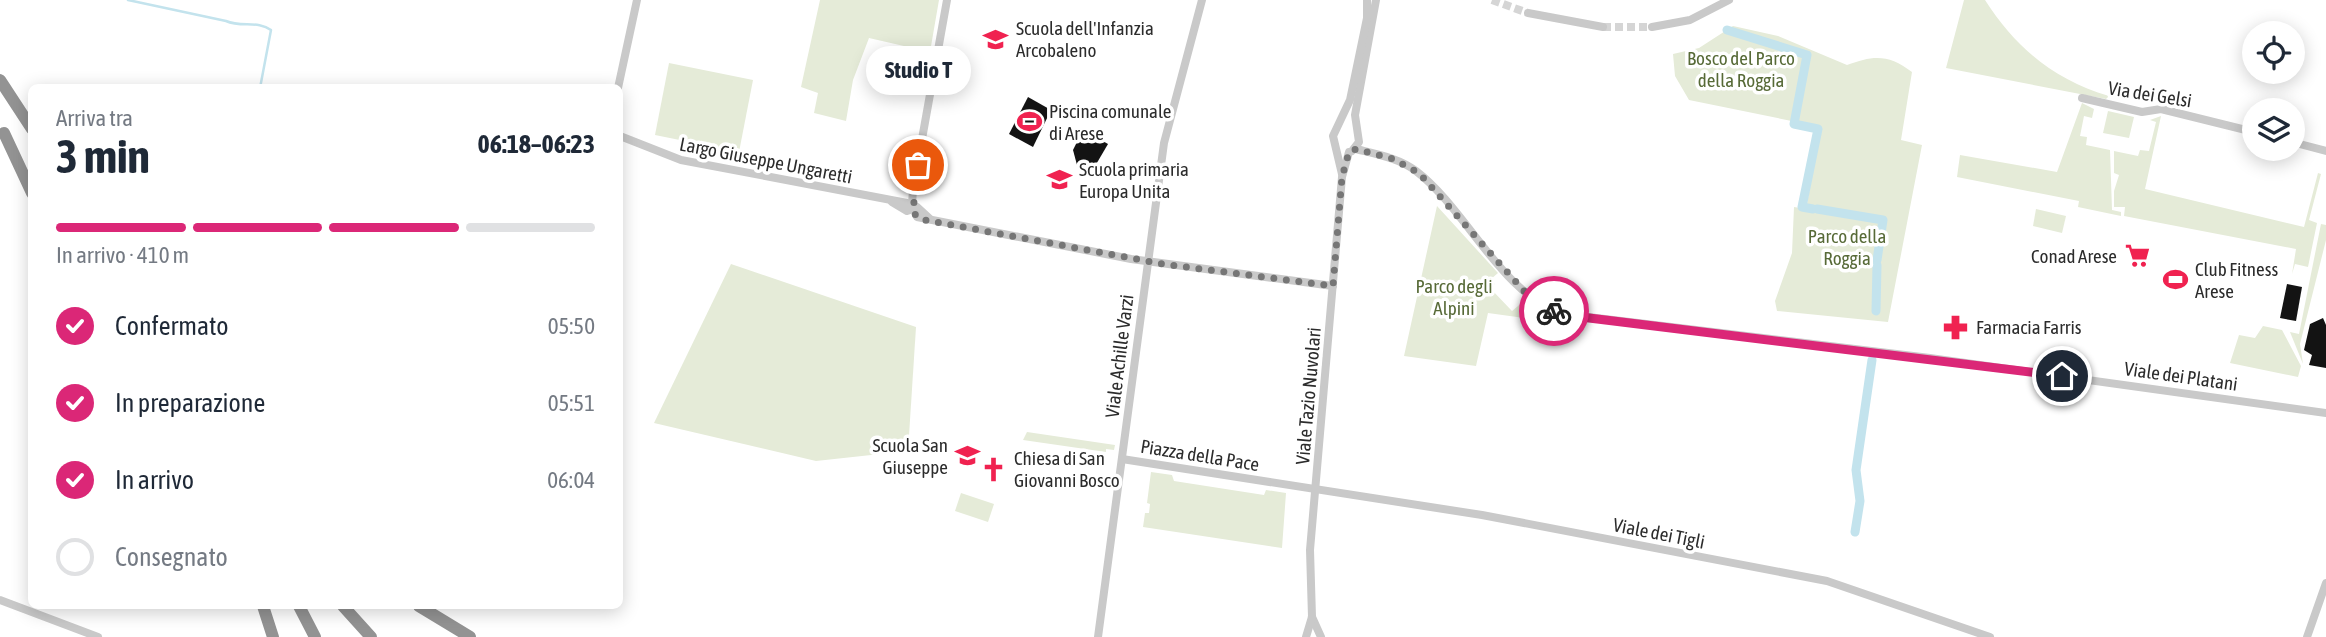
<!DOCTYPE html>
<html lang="it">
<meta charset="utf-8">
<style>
:root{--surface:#fff;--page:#f2f2f3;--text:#1f2937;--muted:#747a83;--line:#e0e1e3;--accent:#db2777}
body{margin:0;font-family:"Asap Condensed",sans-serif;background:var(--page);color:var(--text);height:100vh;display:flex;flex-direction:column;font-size:26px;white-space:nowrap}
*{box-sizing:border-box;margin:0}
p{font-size:23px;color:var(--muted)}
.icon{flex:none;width:38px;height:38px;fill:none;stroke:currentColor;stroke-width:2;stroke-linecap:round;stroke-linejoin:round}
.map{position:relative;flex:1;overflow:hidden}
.side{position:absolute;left:28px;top:84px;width:595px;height:525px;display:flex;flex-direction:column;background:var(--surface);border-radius:10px;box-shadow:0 4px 18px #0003}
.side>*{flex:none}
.buttons{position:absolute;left:2242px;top:21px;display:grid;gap:14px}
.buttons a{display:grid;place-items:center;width:63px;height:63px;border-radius:50%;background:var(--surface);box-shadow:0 4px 18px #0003;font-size:35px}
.pin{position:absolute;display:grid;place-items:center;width:60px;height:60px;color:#fff;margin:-30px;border:4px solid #fff;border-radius:50%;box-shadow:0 2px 7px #0007}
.courier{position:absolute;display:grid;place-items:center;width:70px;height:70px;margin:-35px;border:5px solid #db2777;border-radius:50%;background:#fff;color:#222;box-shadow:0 2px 9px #0007}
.bubble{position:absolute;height:49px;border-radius:24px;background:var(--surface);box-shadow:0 4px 18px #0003;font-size:23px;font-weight:700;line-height:49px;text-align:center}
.head em{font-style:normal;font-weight:700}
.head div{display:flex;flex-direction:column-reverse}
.head{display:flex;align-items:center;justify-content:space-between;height:119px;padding:0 28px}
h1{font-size:46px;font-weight:700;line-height:52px}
.bar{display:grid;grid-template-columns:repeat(4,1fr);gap:10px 7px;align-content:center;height:84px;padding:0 28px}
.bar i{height:9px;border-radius:5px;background:var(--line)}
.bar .active{background:var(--accent)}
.bar p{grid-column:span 4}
ol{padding:0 28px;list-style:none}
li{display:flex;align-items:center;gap:21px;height:77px}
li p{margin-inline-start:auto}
li .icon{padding:7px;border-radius:50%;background:var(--accent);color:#fff;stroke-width:4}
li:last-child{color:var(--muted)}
li i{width:38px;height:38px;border:4px solid var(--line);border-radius:50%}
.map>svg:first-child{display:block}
.green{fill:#e5ebd8}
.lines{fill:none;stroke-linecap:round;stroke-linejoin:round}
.stream{stroke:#c3e3ed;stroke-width:2.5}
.canal{stroke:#c3e3ed;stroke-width:9}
.building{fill:#131313}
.minor-tunnel{stroke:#d5d5d5;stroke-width:8;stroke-dasharray:8 4;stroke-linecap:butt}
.minor{stroke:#c9c9c9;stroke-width:8}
.highway{stroke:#939393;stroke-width:12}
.done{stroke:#767676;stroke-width:7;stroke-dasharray:0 12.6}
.route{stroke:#db2777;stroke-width:9}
.labels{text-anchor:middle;stroke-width:7;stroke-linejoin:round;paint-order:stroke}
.poi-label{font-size:19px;fill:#2c2c2c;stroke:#fff;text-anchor:start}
.park-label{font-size:19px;fill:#576a37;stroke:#fff}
.street-label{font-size:19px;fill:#2c2c2c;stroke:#fff}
</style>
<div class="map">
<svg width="2326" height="637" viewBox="0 0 2326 637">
<rect width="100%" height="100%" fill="#fff"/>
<g class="green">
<polygon points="820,0 939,0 930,52 869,38 853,80 846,121 814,113 818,93 801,87"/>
<path d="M 1964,0 L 1985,0 C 2016,48 2054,80 2109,96 L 2106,99 L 1946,68 Z"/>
<path d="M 1733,26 L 1778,36 L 1847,65 C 1873,55 1889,54 1912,72 L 1901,140 L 1922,145 L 1888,322 L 1777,311 L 1775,301 L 1792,253 L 1794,207 L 1806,209 L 1821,127 L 1689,100 L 1675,76 L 1673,54 L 1699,48 Z"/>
<polygon points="669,63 753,80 739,152 655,135"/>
<polygon points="2082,103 2094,109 2092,118 2084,116 2080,136 2087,137 2086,145 2110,150 2112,210 2121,212 2121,216 2078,207 2079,201 1957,177 1960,155 2057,172"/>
<polygon points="2108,111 2134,117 2129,138 2103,133"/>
<polygon points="2161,116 2145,189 2304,227 2318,173 2321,174 2309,220 2317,223 2308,267 2295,264 2292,274 2296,249 2124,216 2125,207 2114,207 2114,191 2119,175 2114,173 2114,151 2138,156 2140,150 2149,151 2156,122 2150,120"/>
<polygon points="1437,206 1498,273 1491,279 1495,284 1491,289 1512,311 1524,301 1562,323 1488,313 1476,366 1404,356"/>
<polygon points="2036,209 2066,216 2062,233 2033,226"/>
<polygon points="2321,224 2326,225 2326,240 2300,344 2303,364 2290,332 2299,334"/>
<polygon points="731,264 916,327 908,451 816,461 654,423"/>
<polygon points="2263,326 2282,330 2301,366 2298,377 2230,363 2239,335 2255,338"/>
<polygon points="1027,432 1115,445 1114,450 1106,449 1106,452 1023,440"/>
<polygon points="1151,472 1172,475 1174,481 1264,495 1266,490 1286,493 1282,548 1143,527 1145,513 1149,513 1150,504 1147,503"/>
<polygon points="961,493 994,504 988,522 955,511"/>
</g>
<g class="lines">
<path class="stream" d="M 128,0 L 226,21 C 241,28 258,20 271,30 L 260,88"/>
<g class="canal">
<polyline points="1727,30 1807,55 1794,124 1818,129 1802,207 1813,209"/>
<polyline points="1817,209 1883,220 1877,260"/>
<polyline points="1876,311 1877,265"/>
<polyline points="1855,532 1860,501 1856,470 1872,360"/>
</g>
</g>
<g class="building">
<polygon points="1028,97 1051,110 1033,147 1009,134"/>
<polygon points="1094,136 1108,144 1091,173 1077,165 1073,150 1078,140"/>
<polygon points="2287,284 2302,287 2296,321 2280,318"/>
<polygon points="2323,318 2326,325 2326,368 2309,365 2312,355 2304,350 2310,324"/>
</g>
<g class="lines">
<g class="minor-tunnel">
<polyline points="1492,0 1528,13"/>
<polyline points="1603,27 1652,27"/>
</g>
<g class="minor">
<polyline points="947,0 913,189 912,205 917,217 1131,259 1333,286"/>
<polyline points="1528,13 1603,27"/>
<polyline points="1652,27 1690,20 1729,0"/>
<polyline points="618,88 637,0"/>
<polyline points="2082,98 2142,112 2161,109 2254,132"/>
<polyline points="620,136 681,160 907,203 917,207 930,219"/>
<polyline points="2292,142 2326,151"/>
<path d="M 1356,149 C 1376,154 1399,158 1416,171 C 1467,210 1501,294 1563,314 L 1930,358 L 2326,413"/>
<polyline points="1352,151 1359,142 1355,115 1376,0"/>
<polyline points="1342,174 1333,136 1350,100 1367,18 1367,0"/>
<polyline points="892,202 907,211 916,208"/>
<polyline points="1122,459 1482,515 1827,581 1990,637"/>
<polyline points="0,600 98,637"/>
<polyline points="1312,617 1321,637"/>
<polyline points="1098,637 1164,143 1202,0"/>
<polyline points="1306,637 1312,617 1310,550 1342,177 1349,152"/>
<polyline points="2307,637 2326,583"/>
</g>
<g class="highway">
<polyline points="0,80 32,129"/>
<polyline points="4,133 32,193"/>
<polyline points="263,606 273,637"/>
<polyline points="299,606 315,637"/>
<polyline points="343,606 371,637"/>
<polyline points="419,606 470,637"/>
</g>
</g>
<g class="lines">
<polyline class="done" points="918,165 913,211 917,217 925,220 1163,264 1333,286 1342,177 1349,152 1356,149 1393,159 1419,173 1525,292 1554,311"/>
<polyline class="route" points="1554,311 1581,317 2062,376"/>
</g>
<defs>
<symbol id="school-bare" viewBox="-9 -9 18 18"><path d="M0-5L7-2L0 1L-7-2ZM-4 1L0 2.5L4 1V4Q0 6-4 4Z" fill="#f02250" stroke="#fff" stroke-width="2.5" paint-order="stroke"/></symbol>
<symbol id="stadium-bare" viewBox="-9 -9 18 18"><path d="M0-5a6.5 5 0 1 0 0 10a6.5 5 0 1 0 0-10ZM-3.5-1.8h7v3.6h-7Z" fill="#f02250" stroke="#fff" stroke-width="2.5" paint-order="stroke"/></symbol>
<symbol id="supermarket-bare" viewBox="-9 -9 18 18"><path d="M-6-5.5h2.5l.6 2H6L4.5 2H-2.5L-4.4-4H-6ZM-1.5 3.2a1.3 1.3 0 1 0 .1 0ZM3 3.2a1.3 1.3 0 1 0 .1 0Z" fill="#f02250" stroke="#fff" stroke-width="2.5" paint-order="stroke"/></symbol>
<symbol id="pharmacy-bare" viewBox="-9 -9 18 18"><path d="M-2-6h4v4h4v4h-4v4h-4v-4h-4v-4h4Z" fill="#f02250" stroke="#fff" stroke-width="2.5" paint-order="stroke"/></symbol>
<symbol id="church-bare" viewBox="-9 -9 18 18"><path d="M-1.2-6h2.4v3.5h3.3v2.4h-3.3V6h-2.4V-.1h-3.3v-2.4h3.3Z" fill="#f02250" stroke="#fff" stroke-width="2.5" paint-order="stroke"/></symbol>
</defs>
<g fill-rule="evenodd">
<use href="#school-bare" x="978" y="22" width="35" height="35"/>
<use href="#stadium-bare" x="1012" y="104" width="35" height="35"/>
<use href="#school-bare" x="1042" y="162" width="35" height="35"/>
<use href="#supermarket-bare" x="2120" y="238" width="35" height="35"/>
<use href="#stadium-bare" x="2158" y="262" width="35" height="35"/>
<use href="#pharmacy-bare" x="1938" y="310" width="35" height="35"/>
<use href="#school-bare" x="950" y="438" width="35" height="35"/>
<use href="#church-bare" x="976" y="452" width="35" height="35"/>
</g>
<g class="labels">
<g class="poi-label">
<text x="1016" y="35">Scuola dell'Infanzia<tspan x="1016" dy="22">Arcobaleno</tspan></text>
<text x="1049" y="118">Piscina comunale<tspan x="1049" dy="22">di Arese</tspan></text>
<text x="1079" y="176">Scuola primaria<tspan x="1079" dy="22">Europa Unita</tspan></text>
<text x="2117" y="263" text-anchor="end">Conad Arese</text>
<text x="2195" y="276">Club Fitness<tspan x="2195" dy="22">Arese</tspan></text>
<text x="1976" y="334">Farmacia Farris</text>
<text x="948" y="452" text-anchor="end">Scuola San<tspan x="948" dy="22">Giuseppe</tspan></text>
<text x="1014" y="465">Chiesa di San<tspan x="1014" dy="22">Giovanni Bosco</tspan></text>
</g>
<g class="park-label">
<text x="1741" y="65">Bosco del Parco<tspan x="1741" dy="22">della Roggia</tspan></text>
<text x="1847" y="243">Parco della<tspan x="1847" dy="22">Roggia</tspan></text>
<text x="1454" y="293">Parco degli<tspan x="1454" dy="22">Alpini</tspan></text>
</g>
<g class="street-label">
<text transform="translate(2150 94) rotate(9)" y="7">Via dei Gelsi</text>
<text transform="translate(766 160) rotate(11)" y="7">Largo Giuseppe Ungaretti</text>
<text transform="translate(1119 356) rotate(-83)" y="7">Viale Achille Varzi</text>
<text transform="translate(2181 376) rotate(8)" y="7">Viale dei Platani</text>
<text transform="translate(1308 396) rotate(-85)" y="7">Viale Tazio Nuvolari</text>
<text transform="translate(1200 455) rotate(9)" y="7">Piazza della Pace</text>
<text transform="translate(1659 533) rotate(11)" y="7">Viale dei Tigli</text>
</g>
</g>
</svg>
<div class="buttons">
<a><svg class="icon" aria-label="locate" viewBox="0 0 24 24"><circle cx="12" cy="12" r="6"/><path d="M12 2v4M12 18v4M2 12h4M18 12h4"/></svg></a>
<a><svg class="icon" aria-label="layers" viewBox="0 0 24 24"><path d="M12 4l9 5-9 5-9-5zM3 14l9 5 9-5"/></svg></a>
</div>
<div class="pin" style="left:918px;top:165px;background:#ea580c"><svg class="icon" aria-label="bag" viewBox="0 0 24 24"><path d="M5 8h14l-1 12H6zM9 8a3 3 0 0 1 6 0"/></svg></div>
<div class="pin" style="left:2062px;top:376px;background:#1f2937"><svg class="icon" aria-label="home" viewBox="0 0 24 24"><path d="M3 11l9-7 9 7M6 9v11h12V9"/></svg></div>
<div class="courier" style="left:1554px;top:311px"><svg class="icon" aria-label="bike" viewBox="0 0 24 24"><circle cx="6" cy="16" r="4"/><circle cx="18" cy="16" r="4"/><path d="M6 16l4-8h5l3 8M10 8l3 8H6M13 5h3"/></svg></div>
<div class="bubble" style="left:866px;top:46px;width:105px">Studio T</div>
<section class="side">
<div class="head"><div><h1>3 min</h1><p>Arriva tra</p></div><em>06:18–06:23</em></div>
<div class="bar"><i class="active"></i><i class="active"></i><i class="active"></i><i></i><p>In arrivo · 410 m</p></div>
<ol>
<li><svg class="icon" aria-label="check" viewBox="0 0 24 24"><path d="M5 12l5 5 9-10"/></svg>Confermato<p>05:50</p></li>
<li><svg class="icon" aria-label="check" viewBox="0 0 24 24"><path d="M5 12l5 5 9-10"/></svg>In preparazione<p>05:51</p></li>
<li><svg class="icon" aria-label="check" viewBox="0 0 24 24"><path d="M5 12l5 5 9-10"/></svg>In arrivo<p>06:04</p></li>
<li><i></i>Consegnato</li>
</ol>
</section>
</div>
